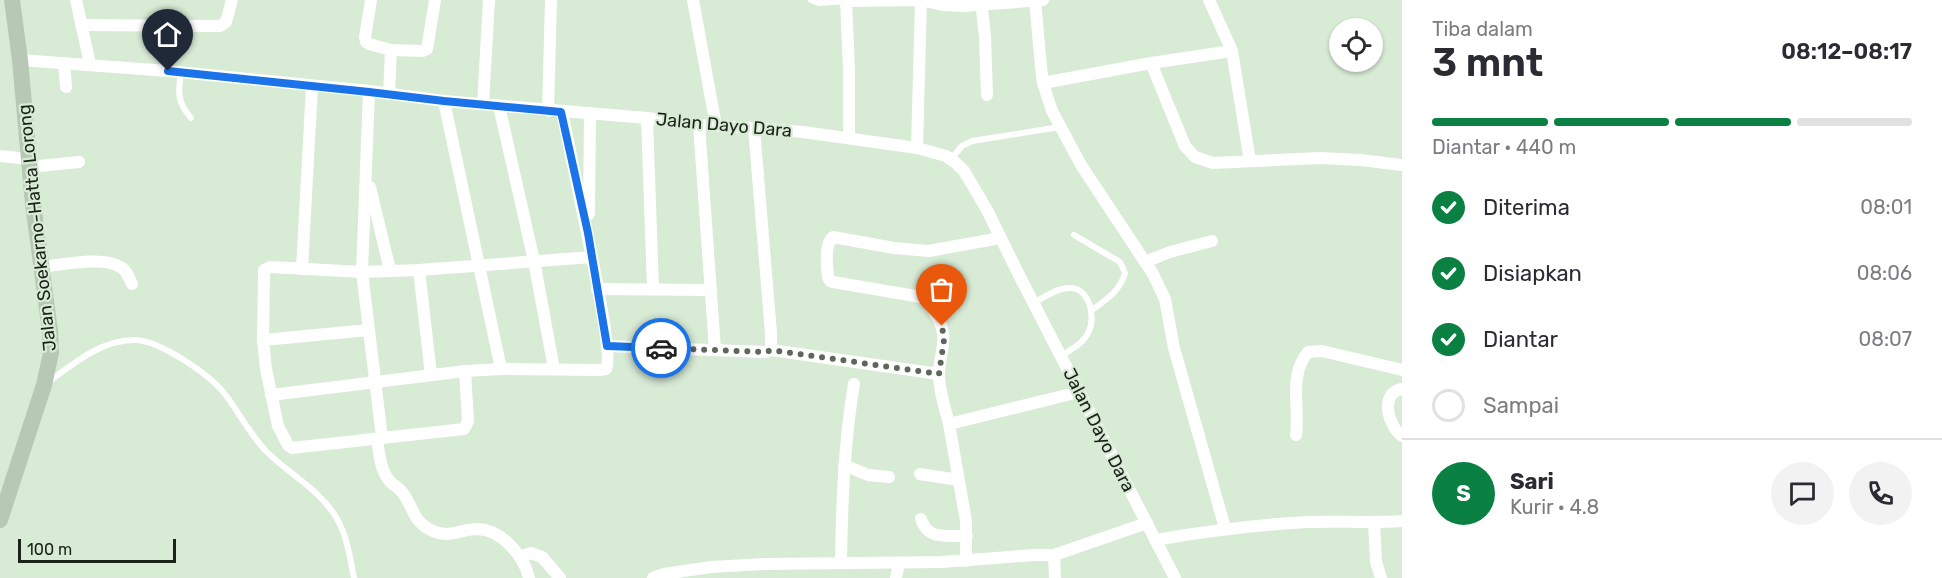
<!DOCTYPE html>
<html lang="id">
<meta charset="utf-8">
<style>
:root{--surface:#fff;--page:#f2f2f3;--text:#2b2b33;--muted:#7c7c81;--line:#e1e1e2;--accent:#0b8043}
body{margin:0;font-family:Rubik,sans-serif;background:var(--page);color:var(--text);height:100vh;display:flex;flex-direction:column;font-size:22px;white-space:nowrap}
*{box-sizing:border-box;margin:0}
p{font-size:20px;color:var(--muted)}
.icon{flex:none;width:33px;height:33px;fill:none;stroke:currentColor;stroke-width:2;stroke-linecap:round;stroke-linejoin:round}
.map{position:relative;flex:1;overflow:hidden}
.details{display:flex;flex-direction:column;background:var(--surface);width:540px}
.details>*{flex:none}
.fabs{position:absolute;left:1329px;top:18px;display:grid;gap:12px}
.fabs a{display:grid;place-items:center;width:54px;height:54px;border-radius:50%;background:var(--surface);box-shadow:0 2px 4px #0004;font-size:30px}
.scale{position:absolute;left:18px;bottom:15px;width:158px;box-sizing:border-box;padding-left:6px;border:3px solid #1b221a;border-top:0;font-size:16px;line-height:21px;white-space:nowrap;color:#1b221a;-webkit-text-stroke:4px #d8ebd5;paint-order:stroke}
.pin{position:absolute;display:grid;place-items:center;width:51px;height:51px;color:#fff;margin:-62px -26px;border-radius:50% 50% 50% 0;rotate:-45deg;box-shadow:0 0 6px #0007}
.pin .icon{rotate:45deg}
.courier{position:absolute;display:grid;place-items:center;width:60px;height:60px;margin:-30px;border:4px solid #1a73e8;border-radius:50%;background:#fff;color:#222;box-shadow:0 2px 8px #0007}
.summary em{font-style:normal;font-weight:600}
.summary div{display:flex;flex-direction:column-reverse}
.summary{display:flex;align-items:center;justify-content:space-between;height:102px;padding:0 30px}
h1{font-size:39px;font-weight:600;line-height:45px}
.bar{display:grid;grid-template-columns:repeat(4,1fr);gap:9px 6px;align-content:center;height:72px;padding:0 30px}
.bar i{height:8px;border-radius:4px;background:var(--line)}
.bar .selected{background:var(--accent)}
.bar p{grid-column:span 4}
.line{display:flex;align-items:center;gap:15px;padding:0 30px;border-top:2px solid var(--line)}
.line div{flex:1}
.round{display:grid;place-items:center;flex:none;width:63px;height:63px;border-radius:32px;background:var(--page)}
ol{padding:0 30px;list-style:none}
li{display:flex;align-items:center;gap:18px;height:66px}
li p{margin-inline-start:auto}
li .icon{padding:6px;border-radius:50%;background:var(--accent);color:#fff;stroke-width:4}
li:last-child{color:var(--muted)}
li i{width:33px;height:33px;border:3px solid var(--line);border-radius:50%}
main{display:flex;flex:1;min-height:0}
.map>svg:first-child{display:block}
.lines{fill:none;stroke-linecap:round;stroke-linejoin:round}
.lane{stroke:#fff;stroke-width:6}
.street{stroke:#fff;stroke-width:12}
.secondary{stroke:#b7c9b4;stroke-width:16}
.done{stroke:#5d685b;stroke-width:6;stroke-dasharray:0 10.8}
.route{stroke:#1a73e8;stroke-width:8}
.labels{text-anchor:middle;stroke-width:4.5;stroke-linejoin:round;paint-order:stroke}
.street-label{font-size:18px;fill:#1b221a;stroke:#d8ebd5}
</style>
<main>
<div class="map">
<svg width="1402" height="578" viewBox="0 0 1402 578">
<rect width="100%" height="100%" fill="#d8ebd5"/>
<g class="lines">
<g class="lane">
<polyline points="811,0 819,3 846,1"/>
<path d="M 181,72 C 178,92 177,102 191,118"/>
<polyline points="951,159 962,146 972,141 1060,127"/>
<path d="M 1074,235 L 1120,262 L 1125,273 C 1120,291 1106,300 1092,310"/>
<path d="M 1034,303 C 1044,297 1056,289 1068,288 C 1089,286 1096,316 1089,331 C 1084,343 1072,349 1061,356"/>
<path d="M 47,383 C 73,364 102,339 136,340 C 160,341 209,374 224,393 C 239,412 250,435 267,452 C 290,475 319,489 336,517 C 347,535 350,558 354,578"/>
</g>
<g class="street">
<polyline points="76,0 90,64"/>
<polyline points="371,0 365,37 366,42 369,44 391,50 389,94"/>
<polyline points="693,0 716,126"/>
<polyline points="846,0 849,70 849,138"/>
<polyline points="981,0 985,37 987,95"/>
<polyline points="1035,0 1041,67 1043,83 1052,111 1081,165 1153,274 1165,299 1174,348 1225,528"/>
<polyline points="1209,0 1232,51 1250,161"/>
<polyline points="846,1 921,0 943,5 963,6 1043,0"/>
<polyline points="81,25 220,26 226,22 232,0"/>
<polyline points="391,50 423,51 427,49 435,0"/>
<polyline points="20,60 168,71 369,91 444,101 647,118 699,125 754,128 803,132 917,148 946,156 956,163 964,171 987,210 1019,275 1175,578"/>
<polyline points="64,63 66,87"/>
<polyline points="1151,63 1185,146 1195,157 1213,163 1320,158 1361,160 1402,165"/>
<polyline points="1043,83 1151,63 1232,51"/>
<polyline points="369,91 362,272 382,438 292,448 288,445 278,426 266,369 263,340 264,270 270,267 362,272 419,270 592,257 562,112"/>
<polyline points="444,101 501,369"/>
<polyline points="483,104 489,0"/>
<polyline points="499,106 534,261 554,369"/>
<polyline points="548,111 551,0"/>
<polyline points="647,118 653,289"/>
<polyline points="699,125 715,350"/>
<polyline points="917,148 921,0"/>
<polyline points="0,156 29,159"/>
<polyline points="29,167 79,162"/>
<polyline points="370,187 390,270"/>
<polyline points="589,214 590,113"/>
<path d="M 1000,238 L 929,251 L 894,248 L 833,237 C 824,245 827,265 828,277 L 830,281 L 833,282 L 921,297 C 928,301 932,307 936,315 C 950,339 940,348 939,374 C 939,391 945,408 949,424 L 1079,392"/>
<polyline points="1145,262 1170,252 1212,241"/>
<path d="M 40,267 C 61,265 105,255 122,268 C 127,271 129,278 132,284"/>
<polyline points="302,269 312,86"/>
<polyline points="419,270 431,375"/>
<polyline points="597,289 711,290"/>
<polyline points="263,340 369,330"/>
<polyline points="607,346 766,352 771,350 771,333 754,128"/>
<polyline points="771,350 939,374"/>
<path d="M 1402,389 C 1379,393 1388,426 1402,436"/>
<path d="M 271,395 L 465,371 L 501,369 L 600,370 L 606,369 C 613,357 595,275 592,257"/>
<polyline points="949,424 966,521 966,561"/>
<path d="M 1296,435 C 1300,407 1288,376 1308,352 L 1322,351 L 1402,370"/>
<polyline points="382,438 464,429 468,421 465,371"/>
<path d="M 377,439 C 379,452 380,468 388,479 C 392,485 398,487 402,492 C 412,504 413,521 429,529 C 449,540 459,529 478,529 C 503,530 524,557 529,578"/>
<polyline points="844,465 868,475 889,477"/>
<polyline points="920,474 959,480"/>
<path d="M 921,519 C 928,541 947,535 967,536"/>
<polyline points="1374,522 1376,562 1381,578"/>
<path d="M 1155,540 C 1206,531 1254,525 1306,522 C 1338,521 1370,523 1402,521"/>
<polyline points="1054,555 1055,578"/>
<polyline points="520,557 531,553 542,557 560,578"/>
<path d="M 841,563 C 842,503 844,443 854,384"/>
<polyline points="653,578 664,574 711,567 764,564 942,562 1034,555 1054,555 1147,523"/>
<polyline points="896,578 899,563"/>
</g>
<polyline class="secondary" points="0,520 44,385 51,353 50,331 33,204 20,60 12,0"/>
</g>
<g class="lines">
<polyline class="done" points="661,348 766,352 771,350 939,374 944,340 942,326"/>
<polyline class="route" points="168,71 369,92 444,101 561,112 588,233 607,346 661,348"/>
</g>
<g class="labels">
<g class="street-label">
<text transform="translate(724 125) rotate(5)" y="6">Jalan Dayo Dara</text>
<text transform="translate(37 228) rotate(-96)" y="6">Jalan Soekarno-Hatta Lorong</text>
<text transform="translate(1099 430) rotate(63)" y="6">Jalan Dayo Dara</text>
</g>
</g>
</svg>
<div class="fabs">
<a><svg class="icon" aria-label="locate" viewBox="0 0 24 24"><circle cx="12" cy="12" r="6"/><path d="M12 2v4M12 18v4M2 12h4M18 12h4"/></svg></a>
</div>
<div class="scale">100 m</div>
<div class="pin" style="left:942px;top:326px;background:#ea580c"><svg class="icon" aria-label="bag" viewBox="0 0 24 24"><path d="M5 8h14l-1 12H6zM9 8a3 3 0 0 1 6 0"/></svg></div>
<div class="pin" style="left:168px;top:71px;background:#1f2937"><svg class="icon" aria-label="home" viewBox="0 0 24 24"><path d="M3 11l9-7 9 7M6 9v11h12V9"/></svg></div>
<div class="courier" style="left:661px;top:348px"><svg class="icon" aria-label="car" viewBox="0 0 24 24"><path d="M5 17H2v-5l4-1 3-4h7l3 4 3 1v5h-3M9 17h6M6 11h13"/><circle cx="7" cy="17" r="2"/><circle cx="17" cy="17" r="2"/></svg></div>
</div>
<section class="details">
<div class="summary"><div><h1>3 mnt</h1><p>Tiba dalam</p></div><em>08:12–08:17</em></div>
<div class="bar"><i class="selected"></i><i class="selected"></i><i class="selected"></i><i></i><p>Diantar · 440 m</p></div>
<ol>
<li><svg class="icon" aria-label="check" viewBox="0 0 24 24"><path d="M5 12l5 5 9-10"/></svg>Diterima<p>08:01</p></li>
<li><svg class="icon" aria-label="check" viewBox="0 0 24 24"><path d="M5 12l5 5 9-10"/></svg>Disiapkan<p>08:06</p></li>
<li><svg class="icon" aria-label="check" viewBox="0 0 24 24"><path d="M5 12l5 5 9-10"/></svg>Diantar<p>08:07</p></li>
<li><i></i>Sampai</li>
</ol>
<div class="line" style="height:108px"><b class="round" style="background:var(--accent);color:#fff">S</b><div><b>Sari</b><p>Kurir · 4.8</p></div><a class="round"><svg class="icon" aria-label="chat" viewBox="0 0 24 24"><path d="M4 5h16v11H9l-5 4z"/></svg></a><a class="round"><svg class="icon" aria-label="phone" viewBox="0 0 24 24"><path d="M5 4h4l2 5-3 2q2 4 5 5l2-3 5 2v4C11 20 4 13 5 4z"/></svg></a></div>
</section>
</main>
